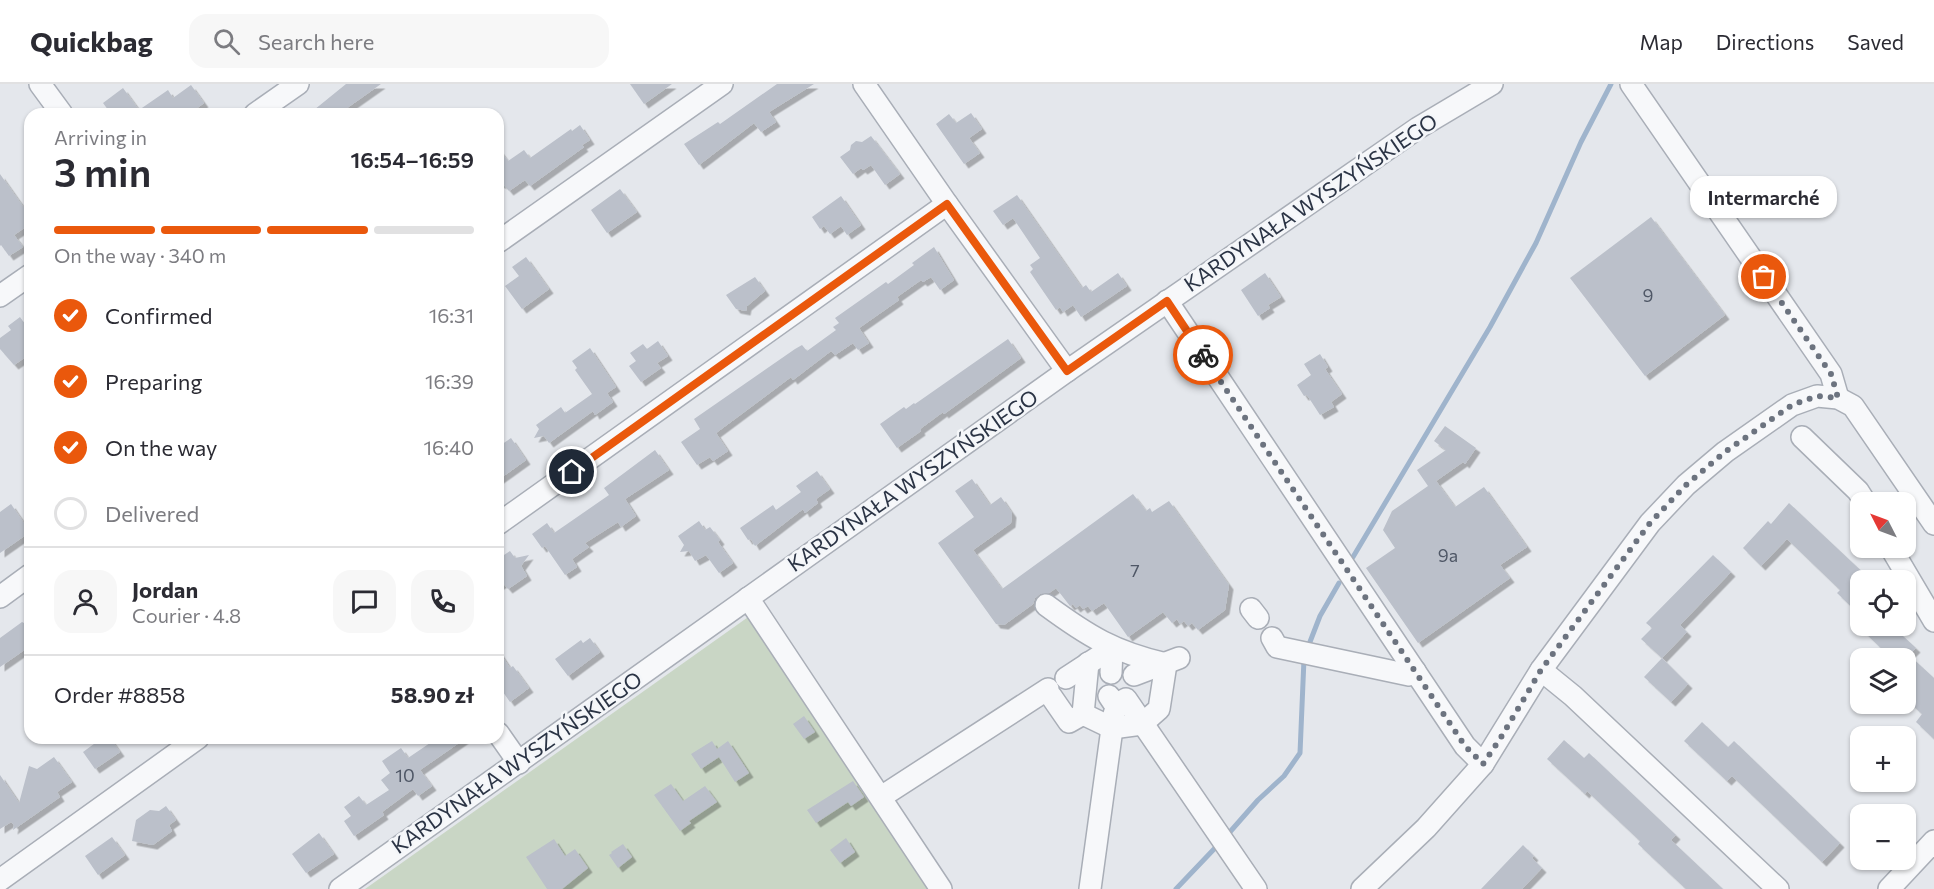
<!DOCTYPE html>
<meta charset="utf-8">
<style>
:root{--surface:#fff;--page:#f7f7f7;--text:#2b2b33;--muted:#7c7c81;--line:#e1e1e2;--accent:#ea580c}
body{margin:0;font-family:Commissioner,sans-serif;background:var(--page);color:var(--text);height:100vh;display:flex;flex-direction:column;font-size:22px;white-space:nowrap}
*{box-sizing:border-box;margin:0}
p{font-size:20px;color:var(--muted)}
.icon{flex:none;width:33px;height:33px;fill:none;stroke:currentColor;stroke-width:2;stroke-linecap:round;stroke-linejoin:round}
.map{position:relative;flex:1;overflow:hidden}
.side{position:absolute;left:24px;top:24px;width:480px;height:636px;display:flex;flex-direction:column;background:var(--surface);border-radius:18px;box-shadow:0 2px 4px #0004}
.side>*{flex:none}
.needle{width:39px;rotate:312deg}
.buttons{position:absolute;left:1850px;top:408px;display:grid;gap:12px}
.buttons a{display:grid;place-items:center;width:66px;height:66px;border-radius:12px;background:var(--surface);box-shadow:0 2px 4px #0004;font-size:30px}
.pin{position:absolute;display:grid;place-items:center;width:51px;height:51px;color:#fff;margin:-26px;border:3px solid #fff;border-radius:50%;box-shadow:0 2px 6px #0007}
.courier{position:absolute;display:grid;place-items:center;width:60px;height:60px;margin:-30px;border:4px solid #ea580c;border-radius:50%;background:#fff;color:#222;box-shadow:0 2px 8px #0007}
.bubble{position:absolute;height:42px;border-radius:18px;background:var(--surface);box-shadow:0 2px 4px #0004;font-size:20px;font-weight:600;line-height:42px;text-align:center}
.overview em{font-style:normal;font-weight:600}
.overview div{display:flex;flex-direction:column-reverse}
.overview{display:flex;align-items:center;justify-content:space-between;height:102px;padding:0 30px}
h1{font-size:39px;font-weight:600;line-height:45px}
.bar{display:grid;grid-template-columns:repeat(4,1fr);gap:9px 6px;align-content:center;height:72px;padding:0 30px}
.bar i{height:8px;border-radius:4px;background:var(--line)}
.bar .selected{background:var(--accent)}
.bar p{grid-column:span 4}
.line{display:flex;align-items:center;gap:15px;padding:0 30px;border-top:2px solid var(--line)}
.line div{flex:1}
.round{display:grid;place-items:center;flex:none;width:63px;height:63px;border-radius:18px;background:var(--page)}
ol{padding:0 30px;list-style:none}
li{display:flex;align-items:center;gap:18px;height:66px}
li p{margin-inline-start:auto}
li .icon{padding:6px;border-radius:50%;background:var(--accent);color:#fff;stroke-width:4}
li:last-child{color:var(--muted)}
li i{width:33px;height:33px;border:3px solid var(--line);border-radius:50%}
header{display:flex;align-items:center;gap:36px;box-sizing:border-box;height:84px;padding:0 30px;background:var(--surface);border-bottom:2px solid var(--line)}
header strong{font-size:28px}
nav{display:flex;gap:33px;margin-inline-start:auto;font-size:21px}
.search{width:420px;height:54px;background:var(--page);display:flex;align-items:center;gap:15px;box-sizing:border-box;padding:0 21px;border-radius:18px;color:var(--muted);font-size:22px}
.map>svg:first-child{display:block}
.green{fill:#c9d6c5}
.lines{fill:none;stroke-linecap:round;stroke-linejoin:round}
.stream{stroke:#9fb4cc;stroke-width:5}
.building{fill:#bbc0ca;filter:url(#shadow)}
.minor-casing{stroke:#a9aeb7;stroke-width:24}
.minor{stroke:#f7f8fa;stroke-width:21}
.done{stroke:#6c737f;stroke-width:6;stroke-dasharray:0 10.8}
.route{stroke:#ea580c;stroke-width:8}
.labels{text-anchor:middle;stroke-width:5;stroke-linejoin:round;paint-order:stroke}
.number-label{font-size:18px;fill:#4f5766}
.street-label{font-size:21px;fill:#2b3445;stroke:#f4f6f9}
</style>
<header>
<strong>Quickbag</strong>
<div class="search"><svg class="icon" aria-label="search" viewBox="0 0 24 24"><circle cx="10" cy="10" r="6"/><path d="M15 15l6 6"/></svg>Search here</div>
<nav><a>Map</a><a>Directions</a><a>Saved</a></nav>
</header>
<div class="map">
<svg width="1934" height="805" viewBox="0 0 1934 805">
<defs>
<filter id="shadow"><feDropShadow dx="4.5" dy="4.5" stdDeviation="0" flood-color="#0004"/></filter>
</defs>
<rect width="100%" height="100%" fill="#e4e7ec"/>
<polygon class="green" points="751,531 932,805 365,805"/>
<g class="lines">
<g class="stream">
<polyline points="1353,473 1490,243 1536,159 1581,58 1611,0"/>
<polyline points="1308,563 1320,532 1339,499"/>
<polyline points="1229,749 1258,716 1284,692 1300,669 1304,575"/>
<polyline points="1176,805 1216,763"/>
</g>
</g>
<g class="building">
<polygon points="346,0 381,0 347,24 351,30 309,30"/>
<polygon points="630,0 672,0 644,20"/>
<polygon points="777,0 814,0 769,28 776,38 761,48 754,39 699,81 684,60 718,38 720,40"/>
<polygon points="191,1 204,19 189,30 111,30 103,19 123,4 139,26 168,6 173,14"/>
<polygon points="971,29 982,45 969,54 980,69 964,80 936,40 949,30 956,39"/>
<polygon points="580,41 590,56 582,61 584,63 530,102 525,96 509,107 504,101 498,99 498,64 508,77 524,66 530,74 571,45 572,47"/>
<polygon points="871,52 900,90 885,101 871,81 863,86 861,84 853,90 840,73 850,66 851,61 856,57 862,58"/>
<polygon points="0,90 24,124 30,121 30,140 14,151 23,163 9,172 1,161 0,162"/>
<polygon points="620,105 637,128 607,149 591,126"/>
<polygon points="1017,111 1082,204 1086,201 1091,208 1118,189 1127,202 1081,233 1073,221 1063,228 1060,223 1056,226 1030,188 1033,185 1030,181 1040,174 1013,134 1003,141 993,127"/>
<polygon points="841,112 861,141 847,151 841,142 830,150 824,142 820,145 812,133"/>
<polygon points="1651,133 1725,231 1645,292 1570,194"/>
<polygon points="934,163 954,196 940,206 931,193 923,198 921,196 897,213 899,216 859,244 869,259 858,266 853,259 835,271 831,267 793,296 791,293 716,349 728,367 713,377 710,373 697,381 681,358 700,345 694,335 795,265 802,261 807,267 836,246 833,243 839,239 835,234 886,198 888,200 914,181 912,179"/>
<polygon points="526,173 549,205 522,225 505,202 519,192 512,183"/>
<polygon points="1265,189 1281,213 1268,221 1270,224 1258,232 1241,206"/>
<polygon points="755,193 765,207 747,222 746,227 736,225 726,211"/>
<polygon points="20,233 30,247 30,270 14,281 0,265 0,254 11,246 8,242"/>
<polygon points="1008,255 1021,274 944,330 943,328 920,345 921,347 897,364 880,340 904,323 906,325 914,319 915,320"/>
<polygon points="658,257 668,272 657,279 661,284 641,298 629,282 636,277 630,269 643,260 647,265"/>
<polygon points="590,264 616,303 607,309 613,318 595,331 593,327 549,359 544,352 534,354 539,345 536,341 561,323 565,329 592,310 575,286 577,284 572,277"/>
<polygon points="1320,270 1328,283 1325,285 1342,310 1331,318 1334,323 1320,331 1307,311 1304,312 1297,301 1311,291 1304,280"/>
<polygon points="1445,342 1476,364 1465,380 1463,378 1436,397 1455,423 1484,403 1527,463 1500,481 1510,494 1418,559 1366,484 1395,464 1383,446 1392,427 1428,402 1417,386 1446,366 1434,357"/>
<polygon points="511,354 526,376 498,396 498,363"/>
<polygon points="655,366 669,386 625,415 636,432 621,443 618,438 585,459 589,463 572,475 577,483 565,491 545,462 542,464 532,450 547,439 554,449 570,438 609,411 604,404"/>
<polygon points="817,387 830,405 816,415 818,419 805,429 803,425 755,462 751,455 748,456 740,444 773,421 776,426 801,408 796,402"/>
<polygon points="972,395 990,421 1001,413 1012,429 1011,439 973,466 1002,505 1133,410 1146,427 1150,424 1152,428 1169,417 1229,501 1225,526 1198,546 1192,539 1188,542 1184,537 1180,540 1177,535 1172,539 1163,528 1128,553 1104,519 1092,527 1088,522 1083,525 1080,521 1076,524 1073,520 1070,522 1056,504 1049,509 1040,510 1035,514 1033,520 1004,541 996,540 938,459 974,433 955,407"/>
<polygon points="1789,419 1871,496 1860,496 1860,531 1837,509 1840,506 1787,455 1761,482 1743,464 1768,437 1771,440"/>
<polygon points="11,420 30,448 0,469 0,428"/>
<polygon points="699,437 705,446 710,443 720,456 718,458 733,479 719,489 706,471 695,477 689,467 680,468 684,461 678,452"/>
<polygon points="510,467 515,474 529,471 521,482 527,492 508,505 503,499 498,502 498,475"/>
<polygon points="1713,471 1731,488 1680,541 1687,548 1662,574 1641,555 1652,544 1646,539"/>
<polygon points="30,535 30,562 0,583 0,554 22,538 24,539"/>
<polygon points="1858,542 1892,542 1916,564 1909,571 1934,594 1934,655 1916,638 1922,630 1905,614 1905,574 1874,574 1883,566"/>
<polygon points="590,554 600,568 568,592 555,575 581,556 583,559"/>
<polygon points="498,566 510,584 513,582 529,604 510,618 498,601"/>
<polygon points="1662,574 1688,600 1671,618 1644,593"/>
<polygon points="804,632 815,648 804,655 793,640"/>
<polygon points="1702,638 1728,663 1734,657 1840,759 1822,778 1732,692 1727,697 1684,657"/>
<polygon points="102,654 110,654 120,668 95,685 83,668"/>
<polygon points="426,654 466,654 420,686 432,702 418,712 413,705 382,728 384,731 354,752 344,737 351,732 344,723 359,712 366,721 389,706 381,696 390,689 382,677 401,664 408,674 430,659"/>
<polygon points="1564,656 1584,674 1589,669 1676,751 1671,756 1723,805 1686,805 1638,760 1640,757 1587,707 1585,710 1547,675"/>
<polygon points="712,657 717,665 728,657 749,689 735,698 719,673 701,685 691,670"/>
<polygon points="54,673 72,698 57,708 60,713 13,746 14,741 11,738 0,745 0,691 19,719 29,682 37,685"/>
<polygon points="853,697 864,713 851,722 848,718 816,739 807,726"/>
<polygon points="671,700 683,717 705,702 717,718 689,737 691,739 680,747 654,711"/>
<polygon points="166,722 176,736 169,741 172,747 153,761 132,757 136,736 150,726 159,727"/>
<polygon points="319,749 334,770 306,789 292,770"/>
<polygon points="112,753 125,771 98,791 85,772"/>
<polygon points="846,754 855,768 840,779 830,766"/>
<polygon points="554,755 565,772 575,765 588,784 562,805 547,805 526,773"/>
<polygon points="623,760 632,773 618,784 609,771 612,769 611,768"/>
<polygon points="1523,761 1534,772 1532,774 1542,784 1522,805 1481,805"/>
</g>
<g class="lines">
<defs>
<g id="minor">
<polyline points="40,0 62,30"/>
<polyline points="864,0 947,120"/>
<polyline points="1631,0 1831,290 1838,314"/>
<polyline points="255,30 298,0"/>
<polyline points="498,158 722,0"/>
<polyline points="0,212 30,191"/>
<polyline points="1167,217 1465,662 1483,680"/>
<polyline points="1802,353 1858,407 1865,418"/>
<polyline points="498,440 947,120 1067,287"/>
<polyline points="1891,464 1934,537"/>
<polyline points="0,513 30,491"/>
<polyline points="748,514 941,805"/>
<path d="M 1046,521 C 1088,552 1114,568 1166,580 L 1159,625 L 1142,640 L 1112,644 L 1083,630 L 1069,638 L 1051,612"/>
<polyline points="1251,525 1258,534"/>
<polyline points="1272,554 1277,563 1409,591 1415,587"/>
<polyline points="1541,586 1573,612 1778,805"/>
<polyline points="1111,589 1112,564"/>
<polyline points="1134,591 1179,574"/>
<polyline points="1066,594 1112,564"/>
<polyline points="1109,612 1115,621 1126,615 1256,805"/>
<polyline points="1083,630 1088,579"/>
<polyline points="498,649 519,679"/>
<polyline points="881,713 1048,605"/>
<polyline points="0,796 198,654"/>
<polyline points="340,805 1067,287 1418,44 1492,0"/>
<polyline points="1090,805 1114,630"/>
<polyline points="1362,805 1426,744 1483,680 1541,586 1650,439 1686,401 1725,368 1792,321 1817,312 1838,314 1853,322 1934,440"/>
<polyline points="1889,805 1934,757"/>
</g>
</defs>
<use href="#minor" class="minor-casing"/>
<use href="#minor" class="minor"/>
</g>
<g class="lines">
<polyline class="done" points="1203,271 1465,662 1483,680 1500,655 1541,586 1650,439 1686,401 1725,368 1792,321 1817,312 1838,314 1831,290 1764,193"/>
<polyline class="route" points="572,388 947,120 1067,287 1167,217 1203,271"/>
</g>
<g class="labels">
<g class="number-label">
<text x="1648" y="218">9</text>
<text x="1448" y="478">9a</text>
<text x="1135" y="493">7</text>
<text x="405" y="698">10</text>
</g>
<g class="street-label">
<text transform="translate(1311 119) rotate(-34)" y="7">KARDYNAŁA WYSZYŃSKIEGO</text>
<text transform="translate(913 397) rotate(-35)" y="7">KARDYNAŁA WYSZYŃSKIEGO</text>
<text transform="translate(517 679) rotate(-35)" y="7">KARDYNAŁA WYSZYŃSKIEGO</text>
</g>
</g>
</svg>
<div class="buttons">
<a><svg class="needle" viewBox="-14 -14 28 28"><path d="M0-13l5 13h-10z" fill="#e53935"/><path d="M0 13l5-13h-10z" fill="#7c7c81"/></svg></a>
<a><svg class="icon" aria-label="locate" viewBox="0 0 24 24"><circle cx="12" cy="12" r="6"/><path d="M12 2v4M12 18v4M2 12h4M18 12h4"/></svg></a>
<a><svg class="icon" aria-label="layers" viewBox="0 0 24 24"><path d="M12 4l9 5-9 5-9-5zM3 14l9 5 9-5"/></svg></a>
<a>+</a>
<a>−</a>
</div>
<div class="pin" style="left:1764px;top:193px;background:#ea580c"><svg class="icon" aria-label="bag" viewBox="0 0 24 24"><path d="M5 8h14l-1 12H6zM9 8a3 3 0 0 1 6 0"/></svg></div>
<div class="pin" style="left:572px;top:388px;background:#1f2937"><svg class="icon" aria-label="home" viewBox="0 0 24 24"><path d="M3 11l9-7 9 7M6 9v11h12V9"/></svg></div>
<div class="courier" style="left:1203px;top:271px"><svg class="icon" aria-label="bike" viewBox="0 0 24 24"><circle cx="6" cy="16" r="4"/><circle cx="18" cy="16" r="4"/><path d="M6 16l4-8h5l3 8M10 8l3 8H6M13 5h3"/></svg></div>
<div class="bubble" style="left:1690px;top:92px;width:147px">Intermarché</div>
<section class="side">
<div class="overview"><div><h1>3 min</h1><p>Arriving in</p></div><em>16:54–16:59</em></div>
<div class="bar"><i class="selected"></i><i class="selected"></i><i class="selected"></i><i></i><p>On the way · 340 m</p></div>
<ol>
<li><svg class="icon" aria-label="check" viewBox="0 0 24 24"><path d="M5 12l5 5 9-10"/></svg>Confirmed<p>16:31</p></li>
<li><svg class="icon" aria-label="check" viewBox="0 0 24 24"><path d="M5 12l5 5 9-10"/></svg>Preparing<p>16:39</p></li>
<li><svg class="icon" aria-label="check" viewBox="0 0 24 24"><path d="M5 12l5 5 9-10"/></svg>On the way<p>16:40</p></li>
<li><i></i>Delivered</li>
</ol>
<div class="line" style="height:108px"><a class="round"><svg class="icon" aria-label="person" viewBox="0 0 24 24"><circle cx="12" cy="8" r="4"/><path d="M4 21q1-7 8-7t8 7"/></svg></a><div><b>Jordan</b><p>Courier · 4.8</p></div><a class="round"><svg class="icon" aria-label="chat" viewBox="0 0 24 24"><path d="M4 5h16v11H9l-5 4z"/></svg></a><a class="round"><svg class="icon" aria-label="phone" viewBox="0 0 24 24"><path d="M5 4h4l2 5-3 2q2 4 5 5l2-3 5 2v4C11 20 4 13 5 4z"/></svg></a></div>
<div class="line" style="height:78px"><div>Order #8858</div><b>58.90 zł</b></div>
</section>
</div>
